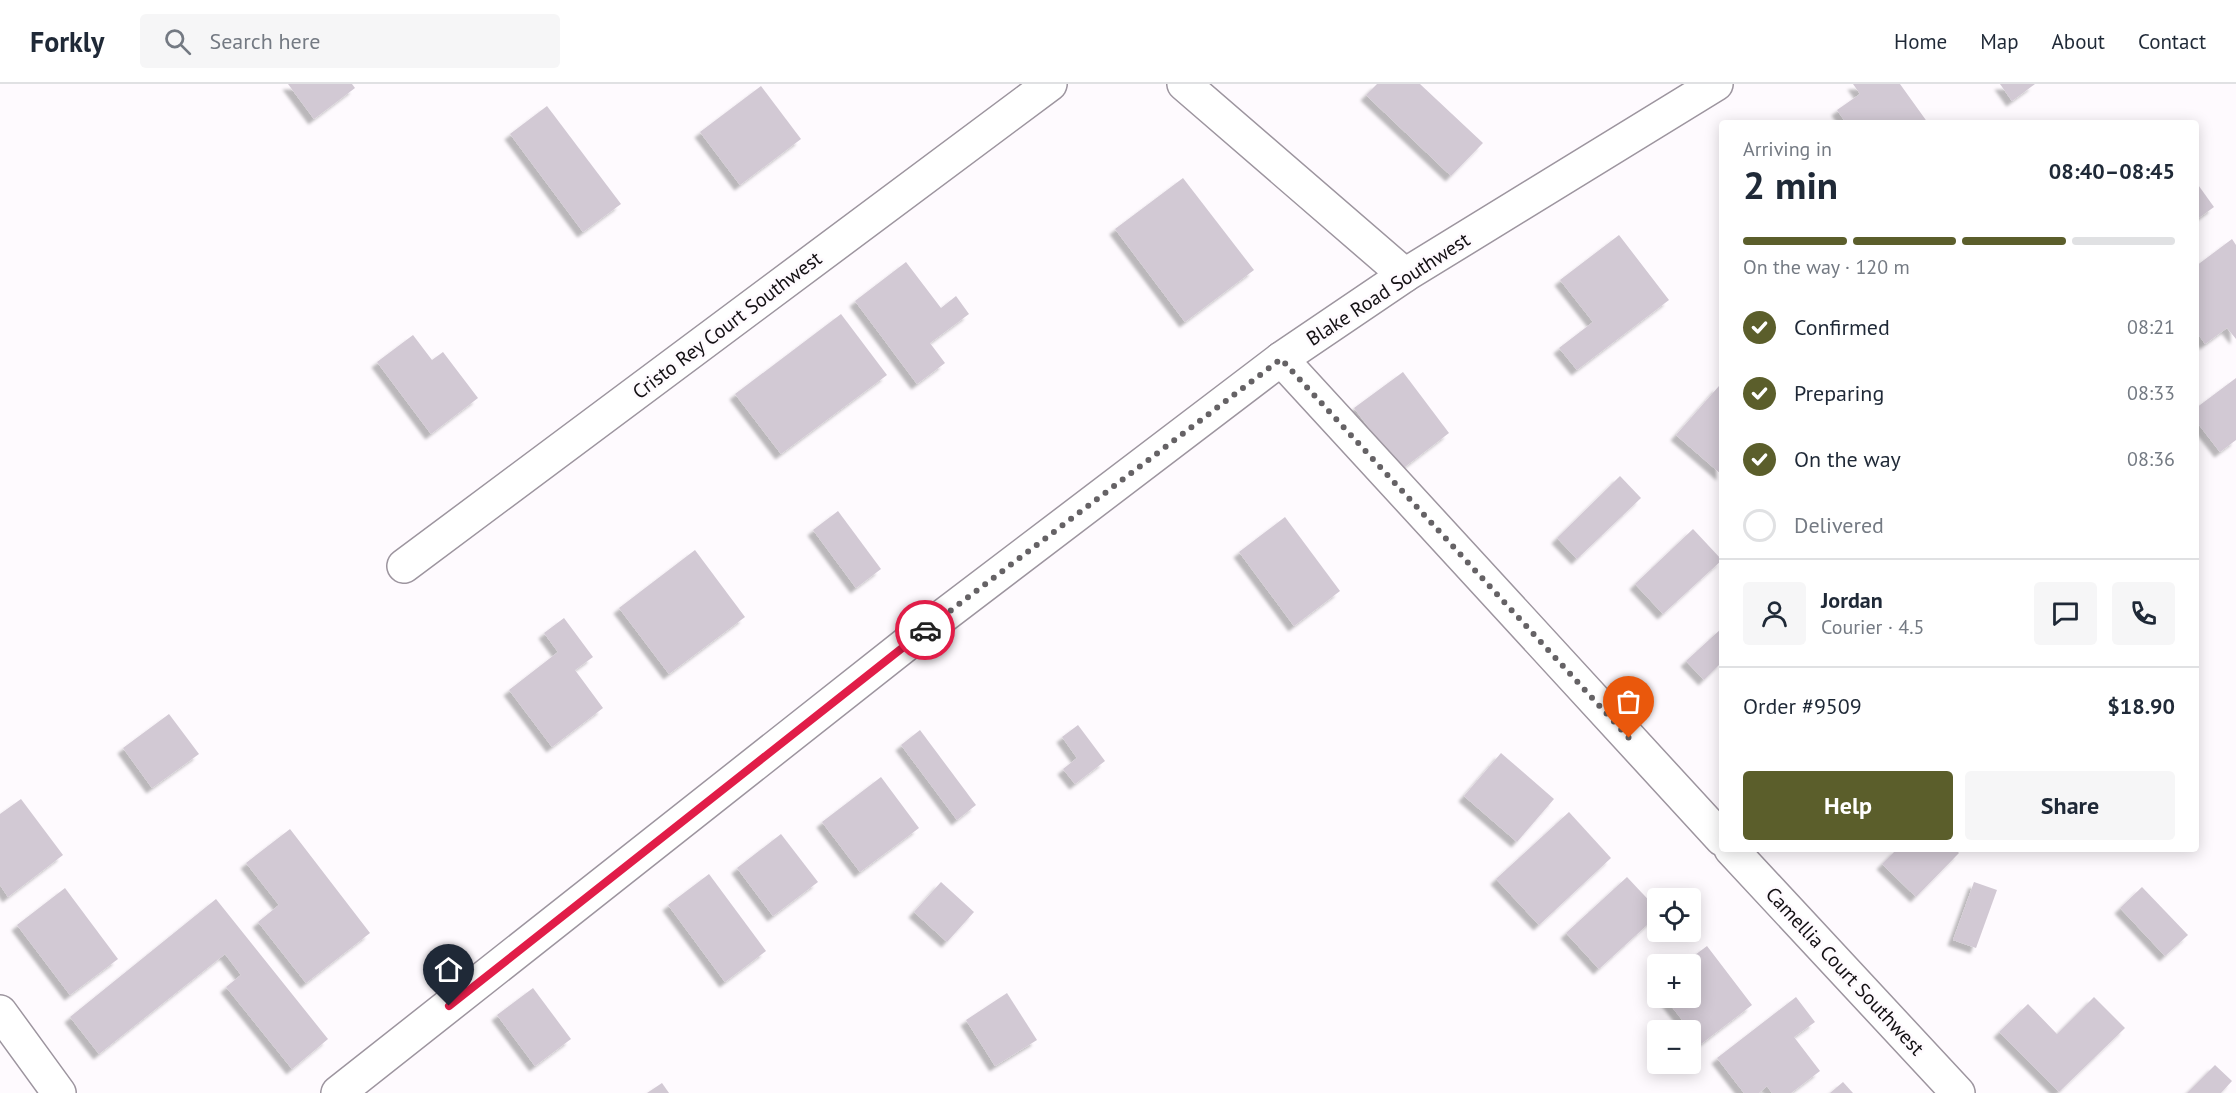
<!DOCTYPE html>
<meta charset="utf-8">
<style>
:root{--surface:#fff;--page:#f6f6f7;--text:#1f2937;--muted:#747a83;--line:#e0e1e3;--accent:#5b5e2b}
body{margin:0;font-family:"PT Sans",sans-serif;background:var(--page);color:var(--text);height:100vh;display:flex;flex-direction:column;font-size:22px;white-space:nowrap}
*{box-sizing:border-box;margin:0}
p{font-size:20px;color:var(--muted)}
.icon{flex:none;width:33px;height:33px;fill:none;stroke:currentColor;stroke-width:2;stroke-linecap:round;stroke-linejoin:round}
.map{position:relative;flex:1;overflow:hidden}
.sheet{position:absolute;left:1719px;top:36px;width:480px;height:732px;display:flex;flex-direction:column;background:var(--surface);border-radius:6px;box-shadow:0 3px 15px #0003}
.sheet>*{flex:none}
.tools{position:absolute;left:1647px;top:804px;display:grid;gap:12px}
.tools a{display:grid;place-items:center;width:54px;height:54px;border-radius:6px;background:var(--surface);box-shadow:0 3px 15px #0003;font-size:30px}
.pin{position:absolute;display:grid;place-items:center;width:51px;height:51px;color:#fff;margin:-62px -26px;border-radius:50% 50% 50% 0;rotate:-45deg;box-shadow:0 0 6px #0007}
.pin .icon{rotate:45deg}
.courier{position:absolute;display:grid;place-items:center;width:60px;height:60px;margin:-30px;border:4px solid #e11d48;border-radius:50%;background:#fff;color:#222;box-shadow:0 2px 8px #0007}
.overview em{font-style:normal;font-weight:700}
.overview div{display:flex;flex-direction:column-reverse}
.overview{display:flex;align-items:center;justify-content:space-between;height:102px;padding:0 24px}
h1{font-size:39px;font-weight:700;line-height:45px}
.bar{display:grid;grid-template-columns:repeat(4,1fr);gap:9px 6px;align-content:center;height:72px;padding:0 24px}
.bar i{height:8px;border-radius:4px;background:var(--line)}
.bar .selected{background:var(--accent)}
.bar p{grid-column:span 4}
.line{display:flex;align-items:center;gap:15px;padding:0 24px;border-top:2px solid var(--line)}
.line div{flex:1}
.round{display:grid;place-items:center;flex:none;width:63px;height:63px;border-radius:6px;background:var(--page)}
ol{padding:0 24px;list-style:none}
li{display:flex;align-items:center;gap:18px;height:66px}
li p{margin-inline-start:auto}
li .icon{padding:6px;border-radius:50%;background:var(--accent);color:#fff;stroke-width:4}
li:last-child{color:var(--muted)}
li i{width:33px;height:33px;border:3px solid var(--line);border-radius:50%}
.cta{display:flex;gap:12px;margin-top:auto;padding:12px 24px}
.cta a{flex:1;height:69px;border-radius:6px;background:var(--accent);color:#fff;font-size:24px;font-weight:700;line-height:69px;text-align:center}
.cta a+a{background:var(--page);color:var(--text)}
header{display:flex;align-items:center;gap:36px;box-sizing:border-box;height:84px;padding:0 30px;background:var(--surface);border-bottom:2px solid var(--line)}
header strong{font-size:28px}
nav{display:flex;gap:33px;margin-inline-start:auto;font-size:21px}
.search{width:420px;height:54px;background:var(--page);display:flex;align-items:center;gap:15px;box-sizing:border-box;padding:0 21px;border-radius:6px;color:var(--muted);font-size:22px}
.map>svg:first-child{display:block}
.building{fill:#d2c9d4;filter:url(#shadow)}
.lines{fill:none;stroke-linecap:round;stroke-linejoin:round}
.minor-casing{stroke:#9d959f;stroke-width:36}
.minor{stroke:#fff;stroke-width:33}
.done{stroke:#656265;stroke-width:6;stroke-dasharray:0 10.8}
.route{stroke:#e11d48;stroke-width:8}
.labels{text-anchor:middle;stroke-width:5;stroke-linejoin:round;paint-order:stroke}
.street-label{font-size:20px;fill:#131013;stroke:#fefafe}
</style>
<header>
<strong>Forkly</strong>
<div class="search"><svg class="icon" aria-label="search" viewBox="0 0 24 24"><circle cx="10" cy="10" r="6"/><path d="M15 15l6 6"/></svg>Search here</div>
<nav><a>Home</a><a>Map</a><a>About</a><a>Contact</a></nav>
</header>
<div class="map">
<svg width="2236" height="1009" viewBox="0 0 2236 1009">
<defs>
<filter id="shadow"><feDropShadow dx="-5.5" dy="5.5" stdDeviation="1.5" flood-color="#0004"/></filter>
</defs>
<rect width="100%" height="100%" fill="#fefafe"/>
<g class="building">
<polygon points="288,0 352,0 355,4 314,35"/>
<polygon points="1377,0 1420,0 1483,59 1451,92 1366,11"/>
<polygon points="1853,0 1900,0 1928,39 1846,39 1837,26 1860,10"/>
<polygon points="2000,0 2035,0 2012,17"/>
<polygon points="761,2 801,55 740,101 700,48"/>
<polygon points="547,22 621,120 583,148 510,50"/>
<polygon points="1183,94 1254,186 1185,238 1115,145"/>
<polygon points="2196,98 2214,123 2196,136"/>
<polygon points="1619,151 1669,216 1577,286 1559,264 1593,238 1560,196"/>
<polygon points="2232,155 2236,161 2236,255 2227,244 2205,260 2196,247 2196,182"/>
<polygon points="906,178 941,224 956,212 969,230 930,259 945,279 917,300 855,217"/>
<polygon points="841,230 887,291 781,370 735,310"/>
<polygon points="413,251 432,276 443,268 478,314 431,350 377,278"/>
<polygon points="1403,288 1449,349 1401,386 1354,324"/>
<polygon points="2236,294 2236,356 2220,368 2196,337 2196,324"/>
<polygon points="1719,302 1722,305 1722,391 1676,351"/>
<polygon points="1620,392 1641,414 1577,475 1557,454"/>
<polygon points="838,427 881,485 856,504 813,446"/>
<polygon points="1285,433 1340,507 1294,542 1239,468"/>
<polygon points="1693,445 1722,476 1663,530 1635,500"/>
<polygon points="695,466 745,533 669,590 619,524"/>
<polygon points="564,534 593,573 575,586 603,624 552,663 509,606 558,568 544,549"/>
<polygon points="1722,544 1722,578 1704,596 1686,577"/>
<polygon points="169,630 199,670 152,704 123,664"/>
<polygon points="1078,641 1105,677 1075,700 1063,685 1077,674 1062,653"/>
<polygon points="920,646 976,721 957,736 901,661"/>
<polygon points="1501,669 1554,715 1517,758 1464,712"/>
<polygon points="881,693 919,744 860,788 822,738"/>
<polygon points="21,715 63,771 8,813 0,801 0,730"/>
<polygon points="1569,728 1611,774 1539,841 1496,795"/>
<polygon points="290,745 370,849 306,899 258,838 279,821 246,779"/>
<polygon points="781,750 818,798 773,832 737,784"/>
<polygon points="1897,765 1955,765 1959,769 1916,813 1882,780"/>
<polygon points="709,790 766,867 725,898 668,821"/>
<polygon points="1627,793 1658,826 1658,831 1599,885 1566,849"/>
<polygon points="941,798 974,828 947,858 914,828"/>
<polygon points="1974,798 1997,806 1976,864 1953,856"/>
<polygon points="2142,803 2188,851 2165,872 2120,824"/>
<polygon points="65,804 118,875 70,911 17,841"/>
<polygon points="216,815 328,955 292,985 226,903 241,891 225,870 99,970 70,933"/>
<polygon points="1707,862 1752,921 1701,960 1665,914 1690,914 1690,880 1683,880"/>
<polygon points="533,904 571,955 535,982 497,931"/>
<polygon points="1007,909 1037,956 995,982 966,936"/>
<polygon points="1796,913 1815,938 1794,953 1820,987 1791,1009 1772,1009 1767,1002 1759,1009 1744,1009 1717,974"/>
<polygon points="2094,913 2125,944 2059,1008 1999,948 2028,920 2057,950"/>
<polygon points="2215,981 2232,997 2221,1009 2187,1009"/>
<polygon points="1843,998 1853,1009 1830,1009"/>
<polygon points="662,999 669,1009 647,1009"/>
</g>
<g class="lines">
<defs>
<g id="minor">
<polyline points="1184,0 1405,191"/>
<polyline points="1281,275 1722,755"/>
<polyline points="404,482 1050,0"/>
<polyline points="1731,765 1958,1009"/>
<polyline points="0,928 59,1009"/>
<polyline points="338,1009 909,558 1281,275 1405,191 1716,0"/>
</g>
</defs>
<use href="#minor" class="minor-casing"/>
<use href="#minor" class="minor"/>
</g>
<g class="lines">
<polyline class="done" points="925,546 1281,275 1629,654"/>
<polyline class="route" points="449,922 925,546"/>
</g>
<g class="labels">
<g class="street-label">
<text transform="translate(1388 205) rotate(-33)" y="7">Blake Road Southwest</text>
<text transform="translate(727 241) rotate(-37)" y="7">Cristo Rey Court Southwest</text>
<text transform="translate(1845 887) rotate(47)" y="7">Camellia Court Southwest</text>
</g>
</g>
</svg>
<div class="tools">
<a><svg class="icon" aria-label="locate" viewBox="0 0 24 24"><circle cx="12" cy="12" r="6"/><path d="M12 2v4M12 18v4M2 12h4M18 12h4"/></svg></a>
<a>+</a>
<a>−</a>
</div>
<div class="pin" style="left:1629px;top:654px;background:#ea580c"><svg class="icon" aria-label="bag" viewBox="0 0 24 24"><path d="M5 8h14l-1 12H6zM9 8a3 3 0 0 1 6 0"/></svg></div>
<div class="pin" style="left:449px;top:922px;background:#1f2937"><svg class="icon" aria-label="home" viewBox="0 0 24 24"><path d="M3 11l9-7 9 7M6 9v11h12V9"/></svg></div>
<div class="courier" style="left:925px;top:546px"><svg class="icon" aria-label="car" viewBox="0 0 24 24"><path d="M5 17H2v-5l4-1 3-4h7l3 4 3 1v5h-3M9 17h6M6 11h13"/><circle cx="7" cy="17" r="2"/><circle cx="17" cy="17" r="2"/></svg></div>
<section class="sheet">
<div class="overview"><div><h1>2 min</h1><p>Arriving in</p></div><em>08:40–08:45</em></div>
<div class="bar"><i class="selected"></i><i class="selected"></i><i class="selected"></i><i></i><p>On the way · 120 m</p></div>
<ol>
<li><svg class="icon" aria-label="check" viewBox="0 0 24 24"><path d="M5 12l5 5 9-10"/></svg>Confirmed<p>08:21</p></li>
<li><svg class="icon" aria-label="check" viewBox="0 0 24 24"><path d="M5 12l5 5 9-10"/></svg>Preparing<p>08:33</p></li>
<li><svg class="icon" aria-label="check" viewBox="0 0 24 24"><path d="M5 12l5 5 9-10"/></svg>On the way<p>08:36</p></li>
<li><i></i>Delivered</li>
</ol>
<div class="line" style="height:108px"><a class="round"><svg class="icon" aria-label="person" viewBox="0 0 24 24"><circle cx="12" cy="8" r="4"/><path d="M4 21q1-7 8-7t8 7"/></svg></a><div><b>Jordan</b><p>Courier · 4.5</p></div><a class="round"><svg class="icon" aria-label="chat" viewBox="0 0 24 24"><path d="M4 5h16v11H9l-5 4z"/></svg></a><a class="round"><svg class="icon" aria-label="phone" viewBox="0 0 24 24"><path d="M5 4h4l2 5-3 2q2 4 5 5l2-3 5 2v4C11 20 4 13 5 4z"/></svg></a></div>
<div class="line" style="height:78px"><div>Order #9509</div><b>$18.90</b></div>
<div class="cta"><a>Help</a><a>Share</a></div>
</section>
</div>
